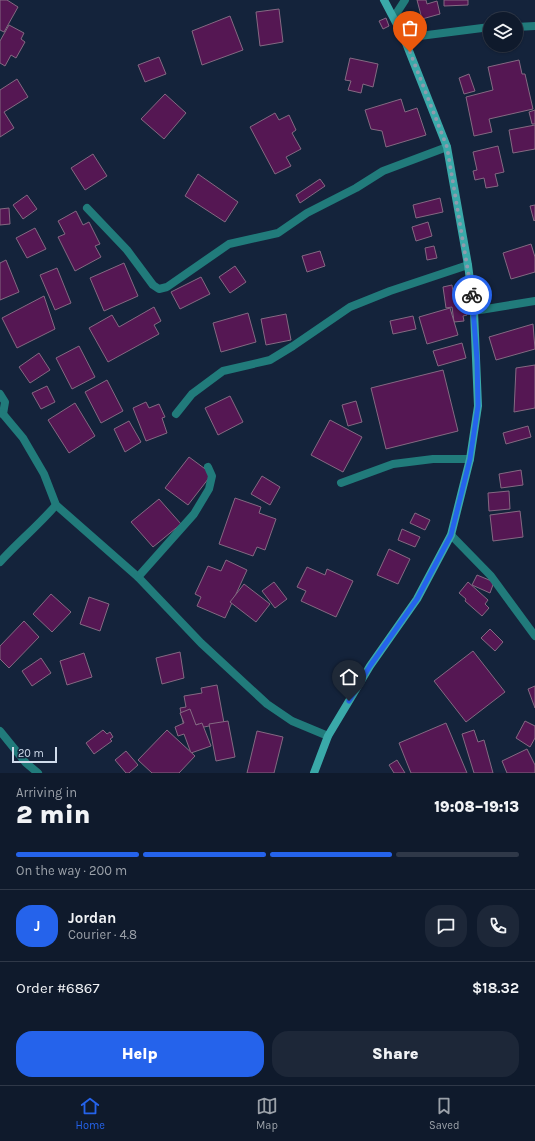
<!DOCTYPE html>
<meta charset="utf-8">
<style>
:root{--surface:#0f1a2c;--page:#1d2738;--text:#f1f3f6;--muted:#9ba1a9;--line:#2f3848;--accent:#2563eb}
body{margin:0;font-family:Karla,sans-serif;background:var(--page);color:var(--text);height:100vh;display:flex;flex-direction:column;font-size:15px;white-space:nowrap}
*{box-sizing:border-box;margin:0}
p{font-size:13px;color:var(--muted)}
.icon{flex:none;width:22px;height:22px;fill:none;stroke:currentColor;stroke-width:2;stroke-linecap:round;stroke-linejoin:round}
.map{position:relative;height:773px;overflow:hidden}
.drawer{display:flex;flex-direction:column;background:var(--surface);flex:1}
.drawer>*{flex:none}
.buttons{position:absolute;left:483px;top:12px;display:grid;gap:8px}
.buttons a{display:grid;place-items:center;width:40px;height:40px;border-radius:50%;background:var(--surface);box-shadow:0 1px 3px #0004,0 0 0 1px var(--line);font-size:20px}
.scale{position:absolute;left:12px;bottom:10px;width:45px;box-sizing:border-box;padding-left:4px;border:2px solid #d0dbeb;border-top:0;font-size:11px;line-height:14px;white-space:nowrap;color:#d0dbeb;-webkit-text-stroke:3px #14233b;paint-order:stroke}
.pin{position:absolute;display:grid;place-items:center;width:34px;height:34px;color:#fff;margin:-41px -17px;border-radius:50% 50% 50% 0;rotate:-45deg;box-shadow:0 0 4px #0007}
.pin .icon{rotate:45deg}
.courier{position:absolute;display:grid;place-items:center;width:40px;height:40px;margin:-20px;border:3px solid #2563eb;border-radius:50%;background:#fff;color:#222;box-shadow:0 1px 5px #0007}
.headline em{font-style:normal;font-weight:800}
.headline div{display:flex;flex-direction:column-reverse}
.headline{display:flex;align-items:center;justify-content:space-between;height:68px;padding:0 16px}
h1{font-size:26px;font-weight:800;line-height:30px}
.bar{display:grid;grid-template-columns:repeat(4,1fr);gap:6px 4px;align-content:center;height:48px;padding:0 16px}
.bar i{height:5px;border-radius:3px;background:var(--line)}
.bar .selected{background:var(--accent)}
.bar p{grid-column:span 4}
.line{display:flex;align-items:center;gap:10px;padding:0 16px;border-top:1px solid var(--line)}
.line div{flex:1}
.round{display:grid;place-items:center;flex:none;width:42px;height:42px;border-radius:16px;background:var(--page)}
.cta{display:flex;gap:8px;margin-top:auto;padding:8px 16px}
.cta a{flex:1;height:46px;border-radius:16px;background:var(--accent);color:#fff;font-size:16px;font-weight:800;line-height:46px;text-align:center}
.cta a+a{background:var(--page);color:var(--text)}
.tab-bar{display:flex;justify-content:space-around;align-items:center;height:56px;border-top:1px solid var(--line);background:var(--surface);font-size:11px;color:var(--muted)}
.tab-bar a{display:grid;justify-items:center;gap:2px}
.tab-bar .selected{color:var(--accent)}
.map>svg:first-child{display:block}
.building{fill:#551753;stroke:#846982}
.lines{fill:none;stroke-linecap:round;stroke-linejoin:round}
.minor{stroke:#217b7b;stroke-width:8}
.secondary{stroke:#3aa9a9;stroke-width:8}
.done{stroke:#8e9bad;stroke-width:4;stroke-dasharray:0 7.2}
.route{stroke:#2563eb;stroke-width:5}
</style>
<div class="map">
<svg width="535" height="773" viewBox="0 0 535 773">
<rect width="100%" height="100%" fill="#14233b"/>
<g class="building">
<polygon points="0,0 7,0 18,7 4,32 0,30"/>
<polygon points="417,0 426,0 427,4 437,1 440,14 422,19"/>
<polygon points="444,0 468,0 468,5 444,6"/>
<polygon points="279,9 283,42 260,46 256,12"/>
<polygon points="230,16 243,50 202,65 192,31"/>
<polygon points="386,18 389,26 383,29 379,21"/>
<polygon points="9,25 24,33 21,39 25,42 16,58 11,55 5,66 0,63 0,41"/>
<polygon points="159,57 166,74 145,82 138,65"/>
<polygon points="350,58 378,64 373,87 363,84 361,93 348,90 351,81 345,80"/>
<polygon points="519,60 522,74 525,74 533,109 489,119 492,132 474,136 466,97 493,90 488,67"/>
<polygon points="469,74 475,91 464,94 459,78"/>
<polygon points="17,79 28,97 4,112 14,128 0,137 0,90"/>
<polygon points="165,94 186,113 164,139 141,119"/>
<polygon points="401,99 405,112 417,108 426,135 386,147 382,131 371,129 365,110"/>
<polygon points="535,110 535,124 532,124 529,112"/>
<polygon points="275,113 279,120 289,115 296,130 292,133 301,149 286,157 291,166 275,174 250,127"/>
<polygon points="535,125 535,149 513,153 509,130"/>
<polygon points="498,146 504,172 495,174 498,186 486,188 484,178 475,180 473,171 477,170 473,152"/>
<polygon points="93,154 107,176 85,190 71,168"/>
<polygon points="198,174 238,202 225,222 185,196"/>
<polygon points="320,179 325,186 300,203 296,195"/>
<polygon points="27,195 37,209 23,219 13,205"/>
<polygon points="440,198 443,212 416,218 413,205"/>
<polygon points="535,205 535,220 534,221 530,206"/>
<polygon points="9,208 10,224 0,225 0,209"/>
<polygon points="76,211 83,225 89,222 100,244 95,246 101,257 75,271 58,237 65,234 58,221"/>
<polygon points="428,222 432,236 416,241 412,227"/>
<polygon points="35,228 46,249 27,258 16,238"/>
<polygon points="531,244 535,257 535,272 511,279 503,253"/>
<polygon points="434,246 437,258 427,260 425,248"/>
<polygon points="320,251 325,266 307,272 302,256"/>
<polygon points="6,260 19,292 0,300 0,263"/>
<polygon points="124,263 138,296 104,311 90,278"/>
<polygon points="235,266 246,282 230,293 219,277"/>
<polygon points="57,268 71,303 55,310 40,275"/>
<polygon points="201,277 210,294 180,309 171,292"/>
<polygon points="452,285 454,299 459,298 460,304 465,304 467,315 463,316 464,321 454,322 452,307 446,308 443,287"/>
<polygon points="44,296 55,329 17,348 2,318"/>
<polygon points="154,307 161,321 154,325 159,334 108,362 89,328 112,315 119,327"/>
<polygon points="450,308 458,335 427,344 419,317"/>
<polygon points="248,313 256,342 221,352 213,323"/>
<polygon points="286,314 291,340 266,345 261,319"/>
<polygon points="413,316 416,329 393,334 390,321"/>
<polygon points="533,324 535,349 496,360 489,337"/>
<polygon points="462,343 466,358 438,366 433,351"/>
<polygon points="79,346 95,377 72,389 56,358"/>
<polygon points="39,353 50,370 30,383 19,367"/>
<polygon points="535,365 535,408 514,412 516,368"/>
<polygon points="443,370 458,431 386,449 371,388"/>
<polygon points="107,380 123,411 101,423 85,392"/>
<polygon points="47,386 55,402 41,409 32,393"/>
<polygon points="230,396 243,422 218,435 205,408"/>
<polygon points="356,401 362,422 348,426 342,405"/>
<polygon points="146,402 149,408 159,404 165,417 162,418 167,433 146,441 133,408"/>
<polygon points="75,403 95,436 69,453 48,420"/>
<polygon points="330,420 362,437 343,472 311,455"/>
<polygon points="129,421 141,442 125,452 114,429"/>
<polygon points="528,426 531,437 506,444 503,433"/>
<polygon points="189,457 212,474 188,505 165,488"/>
<polygon points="521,470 523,485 501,488 499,474"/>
<polygon points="262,476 280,487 270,505 251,494"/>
<polygon points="509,491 510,509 489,511 488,493"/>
<polygon points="235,498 261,507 259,513 276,519 265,550 257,547 253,556 219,544"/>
<polygon points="159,499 181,524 153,547 131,522"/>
<polygon points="520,511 523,537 493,541 490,515"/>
<polygon points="415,513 430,520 425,530 410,523"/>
<polygon points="402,529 420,537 415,547 398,540"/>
<polygon points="389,549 410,559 398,584 377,575"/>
<polygon points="226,560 247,570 225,618 197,606 201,597 195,594 208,566 221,571"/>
<polygon points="307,567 325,575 327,569 353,581 336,617 301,601 306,591 297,587"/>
<polygon points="477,575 494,582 490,593 472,585"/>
<polygon points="274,582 287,599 275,608 262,591"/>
<polygon points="468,582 488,600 485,604 489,608 482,616 465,601 466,599 459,593"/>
<polygon points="244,584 270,604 256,622 230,602"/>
<polygon points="51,594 71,612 52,632 33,614"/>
<polygon points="89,597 109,604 100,631 80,624"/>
<polygon points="24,621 39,637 9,668 0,659 0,646"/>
<polygon points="490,629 503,642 495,651 481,638"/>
<polygon points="473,651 505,692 466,722 434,681"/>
<polygon points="180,652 184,678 162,684 156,658"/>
<polygon points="84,653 92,677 67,685 60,661"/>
<polygon points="41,658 51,673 32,686 22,671"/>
<polygon points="217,685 224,723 199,728 199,724 184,727 180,708 186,707 184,696 202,693 201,688"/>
<polygon points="535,686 535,708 528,689"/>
<polygon points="190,709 196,725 202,723 211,746 191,753 184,734 178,736 175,727 184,723 180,713"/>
<polygon points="228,721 235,757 216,761 209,724"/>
<polygon points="525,721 535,726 535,738 530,747 516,738"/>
<polygon points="446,723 467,773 411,773 399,743"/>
<polygon points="103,730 107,734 110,732 113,737 110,739 112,741 94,754 86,743"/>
<polygon points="167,730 195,756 179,773 152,773 138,760"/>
<polygon points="474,730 478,742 484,740 493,773 474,773 462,734"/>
<polygon points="257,731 283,737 274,773 247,773"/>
<polygon points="527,749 535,765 535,773 507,773 502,761"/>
<polygon points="126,751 138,765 129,773 126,773 115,760"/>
<polygon points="397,760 405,773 394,773 389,765"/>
</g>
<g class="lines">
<g class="minor">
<polyline points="394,17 405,0"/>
<polyline points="516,27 535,26"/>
<polyline points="404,38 490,27"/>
<polyline points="87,208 127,250 153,285 159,289 167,287 229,244 278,233 307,213 356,188 383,171 447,147"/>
<polyline points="474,311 535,301"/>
<polyline points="0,394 5,402 3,414"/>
<polyline points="0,413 3,414 23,438 44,474 56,505 138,577 201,643 267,704 292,721 328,736"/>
<polyline points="176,414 192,394 223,371 270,360 293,346 350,307 390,291 468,265"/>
<polyline points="341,483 393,464 433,459 470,459"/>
<polyline points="451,535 491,576 535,636"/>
<path d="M 0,562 C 18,542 38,526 56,505"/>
<polyline points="138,577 194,514 209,489 212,476 208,467"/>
<polyline points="0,731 26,763 38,773"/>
</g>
<polyline class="secondary" points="314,773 328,736 370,666 417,599 451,535 470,459 478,406 474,311 468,265 447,147 404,38 384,0"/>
</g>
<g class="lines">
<polyline class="done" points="410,52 447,147 472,295"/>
<polyline class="route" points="349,701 370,666 417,599 451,535 470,459 478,406 477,360 472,295"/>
</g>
</svg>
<div class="buttons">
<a><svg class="icon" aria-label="layers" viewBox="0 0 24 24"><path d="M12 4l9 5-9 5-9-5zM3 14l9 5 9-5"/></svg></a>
</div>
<div class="scale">20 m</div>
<div class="pin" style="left:410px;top:52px;background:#ea580c"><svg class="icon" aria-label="bag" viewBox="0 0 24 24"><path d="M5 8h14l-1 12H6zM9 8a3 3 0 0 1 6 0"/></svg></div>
<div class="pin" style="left:349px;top:701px;background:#1f2937"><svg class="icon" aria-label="home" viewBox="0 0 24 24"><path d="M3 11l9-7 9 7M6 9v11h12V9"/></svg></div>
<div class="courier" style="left:472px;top:295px"><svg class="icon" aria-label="bike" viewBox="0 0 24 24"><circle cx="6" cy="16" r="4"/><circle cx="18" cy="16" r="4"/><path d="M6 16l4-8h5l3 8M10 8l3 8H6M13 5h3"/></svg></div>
</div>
<section class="drawer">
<div class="headline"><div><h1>2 min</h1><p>Arriving in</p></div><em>19:08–19:13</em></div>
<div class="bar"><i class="selected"></i><i class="selected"></i><i class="selected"></i><i></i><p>On the way · 200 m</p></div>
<div class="line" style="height:72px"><b class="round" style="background:var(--accent);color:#fff">J</b><div><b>Jordan</b><p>Courier · 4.8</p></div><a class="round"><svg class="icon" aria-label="chat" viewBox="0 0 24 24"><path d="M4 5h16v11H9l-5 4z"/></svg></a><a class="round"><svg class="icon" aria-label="phone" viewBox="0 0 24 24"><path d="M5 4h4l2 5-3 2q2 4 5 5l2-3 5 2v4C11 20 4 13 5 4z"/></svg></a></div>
<div class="line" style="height:52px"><div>Order #6867</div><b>$18.32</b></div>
<div class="cta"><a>Help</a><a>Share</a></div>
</section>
<nav class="tab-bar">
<a class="selected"><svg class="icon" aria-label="home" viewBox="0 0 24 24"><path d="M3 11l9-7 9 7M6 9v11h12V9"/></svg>Home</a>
<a><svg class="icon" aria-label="map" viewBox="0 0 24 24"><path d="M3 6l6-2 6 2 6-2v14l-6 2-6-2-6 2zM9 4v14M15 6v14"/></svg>Map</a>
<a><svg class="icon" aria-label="saved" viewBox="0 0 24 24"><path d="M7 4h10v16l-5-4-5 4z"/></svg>Saved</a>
</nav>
